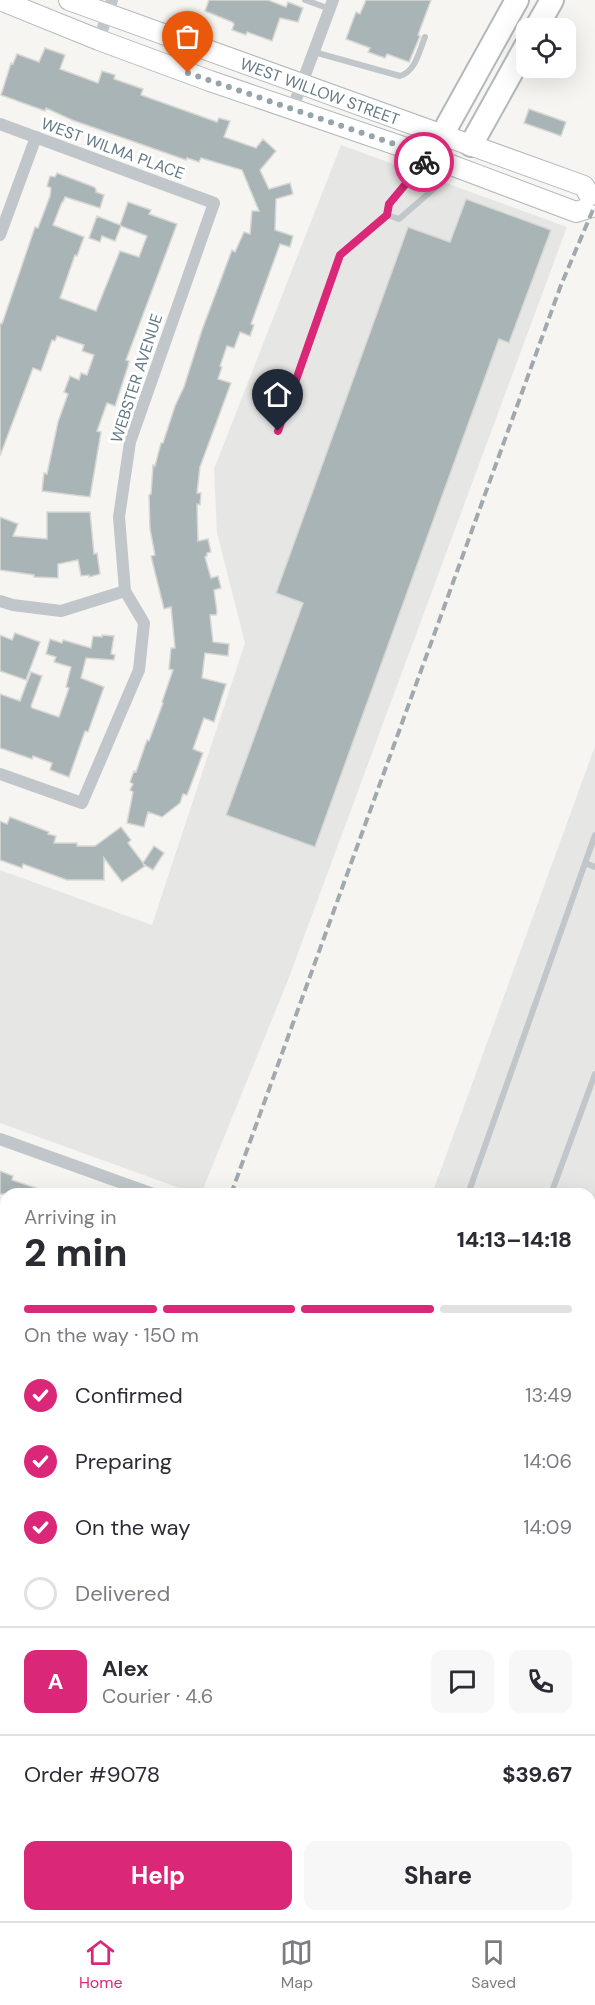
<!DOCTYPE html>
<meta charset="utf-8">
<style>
:root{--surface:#fff;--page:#f7f7f7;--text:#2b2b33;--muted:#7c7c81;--line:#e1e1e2;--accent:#db2777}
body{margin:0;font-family:"DM Sans",sans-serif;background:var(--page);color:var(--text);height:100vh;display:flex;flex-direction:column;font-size:22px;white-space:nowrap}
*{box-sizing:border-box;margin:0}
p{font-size:20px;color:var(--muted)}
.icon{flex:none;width:33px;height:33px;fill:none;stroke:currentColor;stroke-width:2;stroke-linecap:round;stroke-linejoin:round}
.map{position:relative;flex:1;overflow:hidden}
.drawer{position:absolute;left:0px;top:1188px;width:596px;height:734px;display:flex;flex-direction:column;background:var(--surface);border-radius:18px 18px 0 0;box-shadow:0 6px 24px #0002}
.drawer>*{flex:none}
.buttons{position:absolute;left:516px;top:18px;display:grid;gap:12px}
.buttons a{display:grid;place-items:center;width:60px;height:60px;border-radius:12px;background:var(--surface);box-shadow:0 6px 24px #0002;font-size:30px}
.pin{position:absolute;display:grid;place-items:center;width:51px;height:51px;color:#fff;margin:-62px -26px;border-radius:50% 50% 50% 0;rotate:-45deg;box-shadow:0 0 6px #0007}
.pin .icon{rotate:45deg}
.courier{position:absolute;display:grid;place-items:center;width:60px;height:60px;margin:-30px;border:4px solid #db2777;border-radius:50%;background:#fff;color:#222;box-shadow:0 2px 8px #0007}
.overview em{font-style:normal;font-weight:800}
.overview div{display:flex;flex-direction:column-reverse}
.overview{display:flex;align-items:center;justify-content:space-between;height:102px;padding:0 24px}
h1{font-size:39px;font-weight:800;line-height:45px}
.bar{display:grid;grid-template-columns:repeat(4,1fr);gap:9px 6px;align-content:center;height:72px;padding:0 24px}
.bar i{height:8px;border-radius:4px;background:var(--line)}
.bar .current{background:var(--accent)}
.bar p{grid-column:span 4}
.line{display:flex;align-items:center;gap:15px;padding:0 24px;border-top:2px solid var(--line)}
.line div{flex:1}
.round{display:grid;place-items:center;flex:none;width:63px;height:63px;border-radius:12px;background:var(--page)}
ol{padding:0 24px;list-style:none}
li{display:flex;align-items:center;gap:18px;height:66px}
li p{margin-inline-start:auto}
li .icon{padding:6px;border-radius:50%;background:var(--accent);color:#fff;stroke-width:4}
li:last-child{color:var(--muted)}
li i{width:33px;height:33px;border:3px solid var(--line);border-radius:50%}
.cta{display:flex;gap:12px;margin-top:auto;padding:12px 24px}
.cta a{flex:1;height:69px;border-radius:12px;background:var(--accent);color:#fff;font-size:24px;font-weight:800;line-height:69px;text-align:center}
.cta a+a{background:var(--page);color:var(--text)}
.tabs{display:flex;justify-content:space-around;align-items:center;height:84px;border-top:2px solid var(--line);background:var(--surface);font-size:16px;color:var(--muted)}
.tabs a{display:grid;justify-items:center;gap:3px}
.tabs .current{color:var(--accent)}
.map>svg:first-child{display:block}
.built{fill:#e6e7e5}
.building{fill:#a9b4b7;stroke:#d7d7d4;stroke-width:1.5}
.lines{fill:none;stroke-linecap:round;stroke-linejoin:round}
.primary-casing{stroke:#b3b9bc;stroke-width:22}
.motorway-casing{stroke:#b3b8bb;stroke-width:26}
.service{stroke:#c0c6c9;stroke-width:6}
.minor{stroke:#c0c6c9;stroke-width:12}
.primary{stroke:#fff;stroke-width:20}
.motorway{stroke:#fff;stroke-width:22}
.rail{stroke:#a1a9ae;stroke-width:4;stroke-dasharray:9 4.5;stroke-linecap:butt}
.done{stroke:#96a4ab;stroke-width:6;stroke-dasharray:0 10.8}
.route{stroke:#db2777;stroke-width:8}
.labels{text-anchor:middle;stroke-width:6;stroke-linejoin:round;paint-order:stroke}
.street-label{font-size:16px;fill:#627985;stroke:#fff}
</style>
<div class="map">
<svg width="595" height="1921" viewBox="0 0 595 1921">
<rect width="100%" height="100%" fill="#f6f5f1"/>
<g class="built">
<polygon points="341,145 567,227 288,980 201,1194 196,1194 0,1123 0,870 152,925 245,643 217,533 214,469"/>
<polygon points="595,746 595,1921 168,1921 170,1916 590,1916 590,1194 432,1194"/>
</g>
<g class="building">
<polygon points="209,0 268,0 286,7 288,2 303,8 298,22 280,18 272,41 247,32 246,35 232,30 234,24 232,22 205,11"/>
<polygon points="366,0 431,0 418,35 420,36 409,62 387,54 385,58 368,52 370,48 346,39 356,12 360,14"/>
<polygon points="45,48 65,55 60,69 98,83 102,71 115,75 114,79 143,89 141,95 217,122 219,118 230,121 224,137 256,148 263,139 276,151 260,170 269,189 290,183 293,194 276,199 275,230 293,236 290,247 280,244 251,324 254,325 250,336 240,332 234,348 227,346 220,366 222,367 218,379 231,383 200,467 197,493 201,493 200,505 197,504 198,541 208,539 211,552 207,553 207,556 205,557 211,578 218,576 221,588 214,590 217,612 216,615 210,615 213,642 229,644 228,656 205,653 202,678 226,684 214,722 204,718 193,749 203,753 187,795 183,794 180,803 162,817 148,812 144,827 127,823 133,792 130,790 133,784 130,782 134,771 136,772 147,740 149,741 163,703 162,702 173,670 169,669 171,648 175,648 171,607 164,609 151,556 155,555 150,529 149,495 151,494 153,465 155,466 161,443 163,443 175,406 184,387 202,330 232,250 235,252 244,232 250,234 252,211 259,211 242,170 201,158 199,162 187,158 186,160 72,120 46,108 45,111 1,95 11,63 13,64 17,54 39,62"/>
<polygon points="529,109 566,122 561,136 524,123"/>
<polygon points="57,173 94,187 96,189 96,192 104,195 100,208 65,197 63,202 62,202 53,225 84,237 77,256 75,255 60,298 96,311 120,251 139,257 147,236 121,226 115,241 102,236 100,242 89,238 97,216 120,225 128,202 151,210 149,214 177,224 126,360 129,361 128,366 115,406 107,403 97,431 101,432 90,497 42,491 44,473 47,474 58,422 68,394 64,392 70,376 79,380 81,373 87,375 94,355 82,351 84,345 57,336 55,341 52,340 41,371 33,368 0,456 0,323 2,324 35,227 38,228 50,196 51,188 47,186 50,176 55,177"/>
<polygon points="466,199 551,230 509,343 499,339 315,847 226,815 303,603 276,593 408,227 450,242"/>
<polygon points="47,512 90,512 94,554 97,553 100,574 89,577 89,575 81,576 78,560 58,564 58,578 34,577 34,575 0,570 0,517 18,524 13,536 47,539"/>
<polygon points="15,633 40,642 26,680 0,671 0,635 12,640"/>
<polygon points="102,635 114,636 111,654 115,655 114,660 86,658 81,678 104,687 88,732 85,731 69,777 50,770 52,763 33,756 32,759 0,748 0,694 20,701 31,672 42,676 31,706 32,708 59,717 69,688 66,687 71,667 54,662 56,657 46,654 50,639 62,643 63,640 91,648 93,636 102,637"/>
<polygon points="10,817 49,832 48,834 56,836 54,843 77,843 77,846 95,846 121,827 131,840 128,843 143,863 154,846 164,853 153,870 143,864 145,866 122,882 104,858 104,880 67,880 23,864 22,868 0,860 0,821 7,824"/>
<polygon points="0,1171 13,1176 12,1180 48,1192 48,1194 0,1194"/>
</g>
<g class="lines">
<defs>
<g id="primary">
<polyline points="0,0 99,40 210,81 406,148 576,212 595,206"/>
<polyline points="69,0 584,186 595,205"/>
</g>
<g id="motorway">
<polyline points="536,28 552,0"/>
<polyline points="442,135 517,0"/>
<polyline points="471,145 526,46"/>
</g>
</defs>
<use href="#primary" class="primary-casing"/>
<use href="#motorway" class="motorway-casing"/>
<g class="service">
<polyline points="305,0 330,9"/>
<path d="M 314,52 L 400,76 C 416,71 419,51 425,37"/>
<polyline points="387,215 399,219 436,187 453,168"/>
<polyline points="278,431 341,255 387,215 389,203 426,160"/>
<polyline points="585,863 595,867"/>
<polyline points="468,1194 595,835"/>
<polyline points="551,1194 595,1074"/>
<polyline points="590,1305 595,1289"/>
<polyline points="590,1534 595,1519"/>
<polyline points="590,1740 595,1724"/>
<polyline points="219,1921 221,1916"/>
<polyline points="282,1921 284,1916"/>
<polyline points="368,1921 370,1916"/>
<polyline points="450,1921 452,1916"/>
<polyline points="526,1921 528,1916"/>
</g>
<g class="minor">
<polyline points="99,40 112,0"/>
<polyline points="292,110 333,0"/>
<polyline points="0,124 214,203 130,442 119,517 125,591 144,623 139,670 82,803 0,774"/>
<polyline points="0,235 36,137"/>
<polyline points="0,601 13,605 61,611 125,591"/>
<polyline points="0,1139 153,1194"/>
<polyline points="0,1343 6,1345"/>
<polyline points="0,1546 6,1548"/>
</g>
<use href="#primary" class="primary"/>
<use href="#motorway" class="motorway"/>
<g class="rail">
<polyline points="231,1194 561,285 595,205"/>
<polyline points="590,1427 595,1412"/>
<polyline points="0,1831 6,1815"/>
<polyline points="590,1874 595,1859"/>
<polyline points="410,1921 411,1916"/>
<polyline points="572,1921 574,1916"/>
</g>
</g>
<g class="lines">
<polyline class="done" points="188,73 429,156 424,162"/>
<polyline class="route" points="278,431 340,255 387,215 389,204 424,162"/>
</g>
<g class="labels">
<g class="street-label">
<text transform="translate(320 91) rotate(20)" y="6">WEST WILLOW STREET</text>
<text transform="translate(113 148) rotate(20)" y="6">WEST WILMA PLACE</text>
<text transform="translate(136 378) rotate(-72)" y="6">WEBSTER AVENUE</text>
</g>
</g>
</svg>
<div class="buttons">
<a><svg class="icon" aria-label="locate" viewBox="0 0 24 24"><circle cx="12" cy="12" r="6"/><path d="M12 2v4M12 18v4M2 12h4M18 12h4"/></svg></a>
</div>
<div class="pin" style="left:188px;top:73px;background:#ea580c"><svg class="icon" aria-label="bag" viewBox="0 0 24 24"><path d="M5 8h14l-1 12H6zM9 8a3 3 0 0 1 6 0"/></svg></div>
<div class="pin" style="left:278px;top:431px;background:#1f2937"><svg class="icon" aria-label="home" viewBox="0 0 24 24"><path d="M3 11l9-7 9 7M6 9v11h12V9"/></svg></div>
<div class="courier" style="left:424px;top:162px"><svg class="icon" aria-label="bike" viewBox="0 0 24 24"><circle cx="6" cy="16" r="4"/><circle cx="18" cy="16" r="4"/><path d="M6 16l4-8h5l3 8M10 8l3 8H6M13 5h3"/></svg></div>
<section class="drawer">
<div class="overview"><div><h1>2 min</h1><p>Arriving in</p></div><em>14:13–14:18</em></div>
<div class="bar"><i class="current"></i><i class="current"></i><i class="current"></i><i></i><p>On the way · 150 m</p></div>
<ol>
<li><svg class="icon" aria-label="check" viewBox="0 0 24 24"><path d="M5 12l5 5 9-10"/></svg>Confirmed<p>13:49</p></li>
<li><svg class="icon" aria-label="check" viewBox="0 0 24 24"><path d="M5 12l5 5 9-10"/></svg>Preparing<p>14:06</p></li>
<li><svg class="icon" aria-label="check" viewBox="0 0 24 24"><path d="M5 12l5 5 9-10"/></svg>On the way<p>14:09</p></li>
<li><i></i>Delivered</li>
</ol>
<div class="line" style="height:108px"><b class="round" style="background:var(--accent);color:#fff">A</b><div><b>Alex</b><p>Courier · 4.6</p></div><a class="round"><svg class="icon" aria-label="chat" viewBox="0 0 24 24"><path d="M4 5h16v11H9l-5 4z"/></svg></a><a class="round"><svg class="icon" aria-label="phone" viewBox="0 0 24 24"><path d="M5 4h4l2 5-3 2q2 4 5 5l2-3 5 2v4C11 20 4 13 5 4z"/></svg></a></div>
<div class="line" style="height:78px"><div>Order #9078</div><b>$39.67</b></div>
<div class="cta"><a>Help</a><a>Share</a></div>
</section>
</div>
<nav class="tabs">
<a class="current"><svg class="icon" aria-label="home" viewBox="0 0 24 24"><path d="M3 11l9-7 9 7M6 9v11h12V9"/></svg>Home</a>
<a><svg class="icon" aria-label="map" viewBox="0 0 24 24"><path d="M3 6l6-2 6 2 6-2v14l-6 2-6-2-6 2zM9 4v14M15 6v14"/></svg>Map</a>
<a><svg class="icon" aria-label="saved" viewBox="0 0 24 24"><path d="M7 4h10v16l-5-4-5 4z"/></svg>Saved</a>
</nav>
